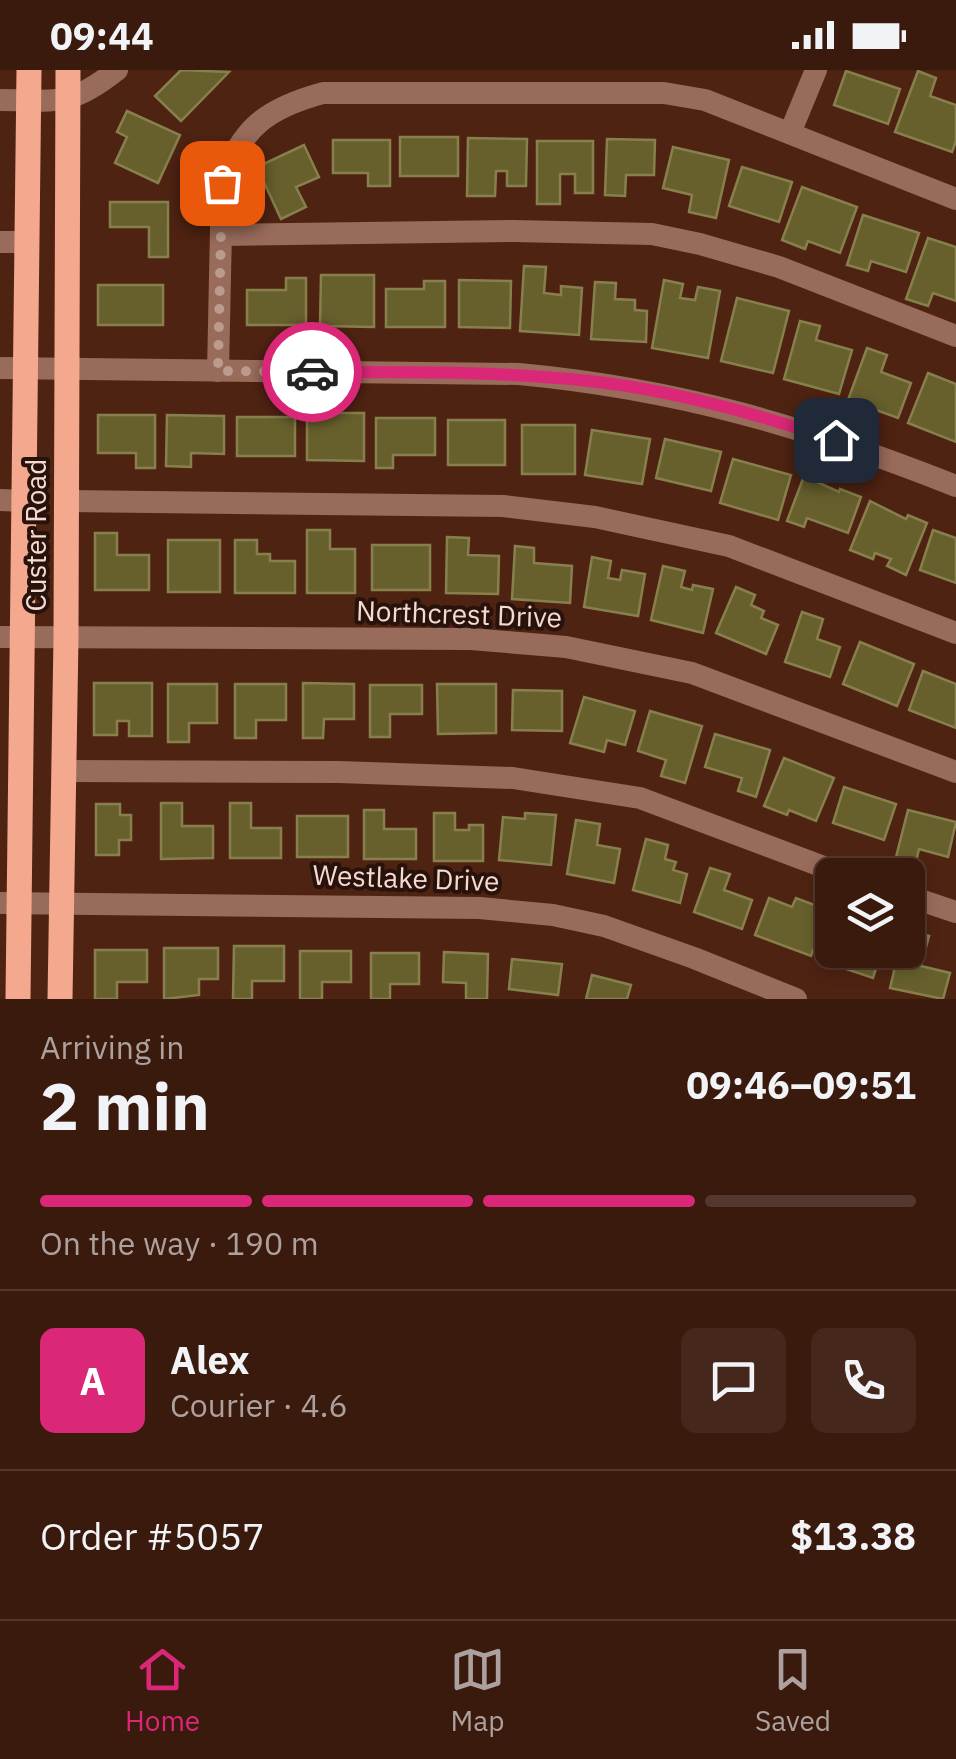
<!DOCTYPE html>
<meta charset="utf-8">
<style>
:root{--surface:#3b1a0e;--page:#46271c;--text:#f1f3f6;--muted:#aca19e;--line:#54382e;--accent:#db2777}
body{margin:0;font-family:"IBM Plex Sans",sans-serif;background:var(--page);color:var(--text);height:100vh;display:flex;flex-direction:column;font-size:38px;white-space:nowrap}
*{box-sizing:border-box;margin:0}
p{font-size:32px;color:var(--muted)}
.icon{flex:none;width:55px;height:55px;fill:none;stroke:currentColor;stroke-width:2;stroke-linecap:round;stroke-linejoin:round}
.map{position:relative;height:929px;overflow:hidden}
.drawer{display:flex;flex-direction:column;background:var(--surface);flex:1}
.drawer>*{flex:none}
.controls{position:absolute;left:815px;top:788px;display:grid;gap:20px}
.controls a{display:grid;place-items:center;width:110px;height:110px;border-radius:15px;background:var(--surface);box-shadow:0 5px 15px #0003,0 0 0 2px var(--line);font-size:50px}
.pin{position:absolute;display:grid;place-items:center;width:85px;height:85px;color:#fff;margin:-42px;border-radius:20px;box-shadow:0 5px 15px #0006}
.courier{position:absolute;display:grid;place-items:center;width:100px;height:100px;margin:-50px;border:8px solid #db2777;border-radius:50%;background:#fff;color:#222;box-shadow:0 2px 12px #0007}
.overview em{font-style:normal;font-weight:800}
.overview div{display:flex;flex-direction:column-reverse}
.overview{display:flex;align-items:center;justify-content:space-between;height:170px;padding:0 40px}
h1{font-size:65px;font-weight:800;line-height:75px}
.bar{display:grid;grid-template-columns:repeat(4,1fr);gap:15px 10px;align-content:center;height:120px;padding:0 40px}
.bar i{height:12px;border-radius:8px;background:var(--line)}
.bar .selected{background:var(--accent)}
.bar p{grid-column:span 4}
.line{display:flex;align-items:center;gap:25px;padding:0 40px;border-top:2px solid var(--line)}
.line div{flex:1}
.round{display:grid;place-items:center;flex:none;width:105px;height:105px;border-radius:15px;background:var(--page)}
.status{display:flex;justify-content:space-between;align-items:center;height:70px;padding:0 50px;background:var(--surface);direction:ltr}
.status svg{height:28px;fill:currentColor}
.tabs{display:flex;justify-content:space-around;align-items:center;height:140px;border-top:2px solid var(--line);background:var(--surface);font-size:28px;color:var(--muted)}
.tabs a{display:grid;justify-items:center;gap:5px}
.tabs .selected{color:var(--accent)}
.map>svg:first-child{display:block}
.building{fill:#67602d;stroke:#87804c;stroke-width:2.5}
.lines{fill:none;stroke-linecap:round;stroke-linejoin:round}
.minor{stroke:#996b5a;stroke-width:22}
.major{stroke:#f4a88d;stroke-width:25}
.done{stroke:#bc9a8d;stroke-width:10;stroke-dasharray:0 18}
.route{stroke:#db2777;stroke-width:12}
.labels{text-anchor:middle;stroke-width:8;stroke-linejoin:round;paint-order:stroke}
.street-label{font-size:28px;fill:#f7dacf;stroke:#27130c}
</style>
<div class="status"><b>09:44</b><svg viewBox="0 0 49 12"><path d="M0 12V9h3v3zM5 12V6h3v6zM10 12V3h3v9zM15 12V0h3v12zM26 1h20v11H26zM47 4h2v5h-2z"/></svg></div>
<div class="map">
<svg width="956" height="929" viewBox="0 0 956 929">
<rect width="100%" height="100%" fill="#4f2312"/>
<g class="building">
<polygon points="181,0 229,2 181,51 155,26"/>
<polygon points="846,1 900,19 888,54 834,35"/>
<polygon points="918,1 936,8 930,26 956,35 956,71 952,82 895,62"/>
<polygon points="127,41 180,65 158,113 115,93 127,67 117,62"/>
<rect x="400" y="67" width="58" height="39"/>
<polygon points="468,68 527,69 526,116 507,116 507,101 496,101 495,126 467,126"/>
<polygon points="607,69 655,70 654,105 626,105 625,126 605,125"/>
<polygon points="333,70 390,70 390,116 368,116 368,103 333,103"/>
<polygon points="537,71 593,71 593,123 575,123 575,104 560,104 560,134 537,134"/>
<polygon points="304,75 319,107 296,117 306,137 281,149 257,97"/>
<polygon points="673,77 729,90 716,148 689,142 692,125 663,118"/>
<polygon points="742,97 792,112 779,152 729,136"/>
<polygon points="802,117 857,137 840,183 808,171 805,179 782,170"/>
<polygon points="110,132 168,132 168,187 149,187 149,157 110,157"/>
<polygon points="863,145 919,163 906,202 871,191 868,201 847,195"/>
<polygon points="928,168 956,177 956,231 933,223 928,236 906,229"/>
<polygon points="524,196 546,197 544,223 561,225 561,216 582,218 579,265 520,261"/>
<polygon points="321,205 374,205 374,257 320,256"/>
<polygon points="286,208 306,208 306,255 247,255 247,220 286,220"/>
<polygon points="459,210 511,211 510,258 459,257"/>
<polygon points="664,210 683,214 680,228 695,230 698,217 720,221 708,288 652,278"/>
<polygon points="424,211 445,211 445,257 386,257 386,219 424,219"/>
<polygon points="595,212 616,213 615,229 635,230 635,240 647,241 646,272 591,269"/>
<rect x="98" y="215" width="65" height="40"/>
<polygon points="737,228 789,241 773,303 721,291"/>
<polygon points="800,251 820,256 816,270 852,280 839,324 784,309"/>
<polygon points="867,278 887,285 881,302 911,313 898,348 848,330"/>
<polygon points="928,303 956,314 956,372 908,353"/>
<polygon points="307,343 364,343 364,391 307,390"/>
<polygon points="98,345 155,345 155,398 136,398 136,383 98,383"/>
<polygon points="167,345 224,346 224,384 191,383 191,397 166,396"/>
<rect x="237" y="347" width="58" height="39"/>
<polygon points="376,348 435,348 435,385 393,385 393,398 376,398"/>
<rect x="448" y="350" width="57" height="45"/>
<rect x="522" y="355" width="53" height="49"/>
<polygon points="592,360 650,369 642,414 585,405"/>
<polygon points="665,369 721,382 711,421 656,408"/>
<polygon points="733,389 791,405 778,450 720,433"/>
<polygon points="804,406 839,422 840,419 861,427 848,463 807,448 804,457 787,451"/>
<polygon points="870,431 906,449 908,445 927,453 906,505 887,496 891,489 875,483 873,489 850,480"/>
<polygon points="307,460 330,460 330,479 355,479 355,523 307,523"/>
<polygon points="933,460 956,468 956,513 920,500"/>
<polygon points="95,463 117,463 117,485 149,485 149,520 95,520"/>
<polygon points="447,467 469,468 468,485 499,486 498,524 446,523"/>
<rect x="168" y="470" width="52" height="52"/>
<polygon points="235,470 257,470 257,484 270,484 270,491 295,491 295,523 235,523"/>
<rect x="372" y="475" width="58" height="45"/>
<polygon points="515,476 534,478 534,493 572,496 570,533 512,529"/>
<polygon points="592,487 611,491 608,508 620,510 622,500 645,504 638,546 584,537"/>
<polygon points="663,496 685,501 681,517 692,520 693,515 713,519 703,563 651,550"/>
<polygon points="736,517 755,525 751,535 764,541 761,548 778,555 766,584 716,563"/>
<polygon points="802,542 823,549 817,569 840,577 830,607 785,592"/>
<polygon points="860,572 914,594 897,636 843,614"/>
<polygon points="923,601 956,614 956,658 909,640"/>
<polygon points="94,613 152,613 152,666 129,666 129,651 117,651 117,665 94,665"/>
<polygon points="303,613 354,614 354,649 324,649 323,668 303,668"/>
<polygon points="168,614 217,614 217,653 189,653 189,672 168,672"/>
<polygon points="235,614 286,614 286,650 256,650 256,668 235,668"/>
<polygon points="437,614 496,614 496,663 438,664"/>
<polygon points="370,615 422,615 422,644 390,644 390,667 370,667"/>
<polygon points="513,620 562,621 562,661 512,660"/>
<polygon points="584,627 635,641 625,675 607,670 604,682 570,673"/>
<polygon points="650,641 702,656 685,713 661,706 666,690 638,681"/>
<polygon points="715,664 770,680 756,727 738,721 742,708 705,697"/>
<polygon points="784,688 834,708 816,751 789,740 787,745 764,736"/>
<polygon points="844,717 896,734 884,770 833,753"/>
<polygon points="161,733 182,733 182,756 213,756 213,788 161,789"/>
<polygon points="230,733 251,733 251,758 281,758 281,788 230,788"/>
<polygon points="96,734 120,734 120,745 131,745 131,770 119,770 119,785 96,785"/>
<polygon points="364,740 384,740 384,759 416,759 416,789 364,789"/>
<polygon points="908,740 956,752 948,787 919,779 915,796 895,791"/>
<polygon points="434,743 455,743 455,760 469,760 469,755 483,755 483,791 434,791"/>
<polygon points="525,743 556,745 551,795 499,790 503,747 525,749"/>
<rect x="297" y="746" width="51" height="41"/>
<polygon points="576,750 600,754 597,775 620,779 614,813 567,804"/>
<polygon points="646,769 668,775 665,789 676,792 673,800 687,804 680,833 633,820"/>
<polygon points="710,798 730,804 724,820 752,830 742,859 694,842"/>
<polygon points="769,828 792,837 796,828 828,840 811,886 755,865"/>
<polygon points="908,861 929,866 921,896 950,903 943,929 890,918 899,880 908,880"/>
<polygon points="832,871 832,880 882,880 873,908 825,892"/>
<polygon points="234,876 284,876 284,911 252,911 252,929 233,929"/>
<polygon points="164,878 218,878 218,909 199,909 199,925 164,929"/>
<polygon points="95,880 147,880 147,912 117,912 117,929 95,929"/>
<polygon points="300,881 351,881 351,912 322,912 322,929 300,929"/>
<polygon points="444,882 488,884 487,929 466,929 466,913 443,912"/>
<polygon points="371,883 419,883 419,914 390,914 390,929 371,929"/>
<polygon points="512,889 562,894 558,925 509,919"/>
<polygon points="592,905 631,915 627,929 586,929"/>
</g>
<g class="lines">
<g class="minor">
<path d="M 0,30 C 57,30 69,38 117,0"/>
<polyline points="790,63 816,0"/>
<polyline points="221,165 513,161 652,164 700,174 779,197 956,266"/>
<polyline points="0,172 26,172"/>
<path d="M 0,298 L 519,304 C 679,319 807,357 956,416"/>
<path d="M 218,301 L 222,113 C 241,57 268,38 323,23 L 664,23 L 705,30 L 956,129"/>
<polyline points="0,430 24,431"/>
<polyline points="66,431 503,436 595,447 729,476 956,563"/>
<polyline points="0,567 471,569 566,577 692,603 956,702"/>
<polyline points="64,701 339,702 513,708 640,728 845,805"/>
<polyline points="908,826 956,842"/>
<polyline points="0,833 480,838 553,845 604,856 694,888 796,929"/>
</g>
<g class="major">
<polyline points="18,929 29,0"/>
<polyline points="60,929 66,568 68,0"/>
</g>
</g>
<g class="lines">
<polyline class="done" points="222,113 218,301 312,302"/>
<path class="route" d="M 312,302 C 404,302 497,301 589,311 C 673,320 756,344 836,370"/>
</g>
<g class="labels">
<g class="street-label">
<text transform="translate(36 465) rotate(-90)" y="10">Custer Road</text>
<text transform="translate(459 544) rotate(2)" y="10">Northcrest Drive</text>
<text transform="translate(406 808) rotate(2)" y="10">Westlake Drive</text>
</g>
</g>
</svg>
<div class="controls">
<a><svg class="icon" aria-label="layers" viewBox="0 0 24 24"><path d="M12 4l9 5-9 5-9-5zM3 14l9 5 9-5"/></svg></a>
</div>
<div class="pin" style="left:222px;top:113px;background:#ea580c"><svg class="icon" aria-label="bag" viewBox="0 0 24 24"><path d="M5 8h14l-1 12H6zM9 8a3 3 0 0 1 6 0"/></svg></div>
<div class="pin" style="left:836px;top:370px;background:#1f2937"><svg class="icon" aria-label="home" viewBox="0 0 24 24"><path d="M3 11l9-7 9 7M6 9v11h12V9"/></svg></div>
<div class="courier" style="left:312px;top:302px"><svg class="icon" aria-label="car" viewBox="0 0 24 24"><path d="M5 17H2v-5l4-1 3-4h7l3 4 3 1v5h-3M9 17h6M6 11h13"/><circle cx="7" cy="17" r="2"/><circle cx="17" cy="17" r="2"/></svg></div>
</div>
<section class="drawer">
<div class="overview"><div><h1>2 min</h1><p>Arriving in</p></div><em>09:46–09:51</em></div>
<div class="bar"><i class="selected"></i><i class="selected"></i><i class="selected"></i><i></i><p>On the way · 190 m</p></div>
<div class="line" style="height:180px"><b class="round" style="background:var(--accent);color:#fff">A</b><div><b>Alex</b><p>Courier · 4.6</p></div><a class="round"><svg class="icon" aria-label="chat" viewBox="0 0 24 24"><path d="M4 5h16v11H9l-5 4z"/></svg></a><a class="round"><svg class="icon" aria-label="phone" viewBox="0 0 24 24"><path d="M5 4h4l2 5-3 2q2 4 5 5l2-3 5 2v4C11 20 4 13 5 4z"/></svg></a></div>
<div class="line" style="height:130px"><div>Order #5057</div><b>$13.38</b></div>
</section>
<nav class="tabs">
<a class="selected"><svg class="icon" aria-label="home" viewBox="0 0 24 24"><path d="M3 11l9-7 9 7M6 9v11h12V9"/></svg>Home</a>
<a><svg class="icon" aria-label="map" viewBox="0 0 24 24"><path d="M3 6l6-2 6 2 6-2v14l-6 2-6-2-6 2zM9 4v14M15 6v14"/></svg>Map</a>
<a><svg class="icon" aria-label="saved" viewBox="0 0 24 24"><path d="M7 4h10v16l-5-4-5 4z"/></svg>Saved</a>
</nav>
